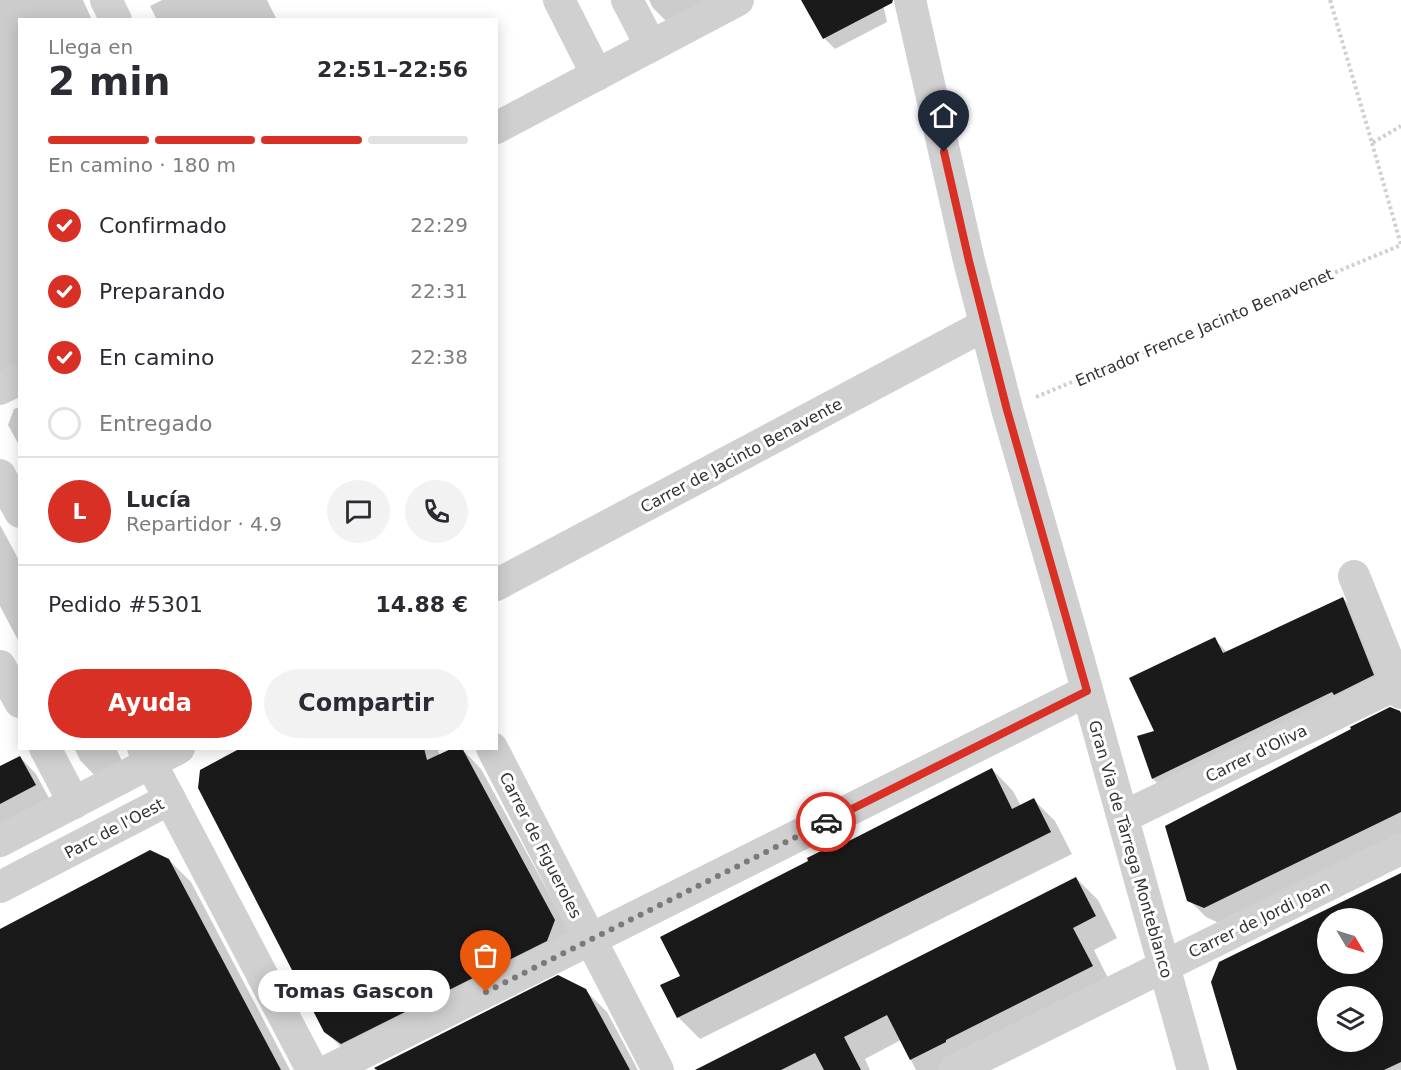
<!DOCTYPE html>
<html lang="es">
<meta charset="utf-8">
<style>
:root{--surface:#fff;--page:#f2f2f3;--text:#2b2b33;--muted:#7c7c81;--line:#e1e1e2;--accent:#d93025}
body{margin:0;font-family:"DejaVu Sans",sans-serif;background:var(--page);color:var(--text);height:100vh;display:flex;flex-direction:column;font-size:22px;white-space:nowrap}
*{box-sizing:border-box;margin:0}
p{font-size:20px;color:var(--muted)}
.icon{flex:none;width:33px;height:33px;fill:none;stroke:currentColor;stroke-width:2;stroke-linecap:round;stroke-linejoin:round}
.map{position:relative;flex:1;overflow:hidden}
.side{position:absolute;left:18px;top:18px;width:480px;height:732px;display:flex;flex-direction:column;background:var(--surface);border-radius:0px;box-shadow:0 3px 15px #0003}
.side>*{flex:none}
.needle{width:39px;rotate:128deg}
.tools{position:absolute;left:1317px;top:908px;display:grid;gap:12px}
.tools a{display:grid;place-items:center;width:66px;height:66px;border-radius:50%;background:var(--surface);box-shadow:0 3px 15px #0003;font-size:30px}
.pin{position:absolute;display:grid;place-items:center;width:51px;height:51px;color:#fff;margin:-62px -26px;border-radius:50% 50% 50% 0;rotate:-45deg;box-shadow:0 0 6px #0007}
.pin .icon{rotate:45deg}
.courier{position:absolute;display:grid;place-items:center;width:60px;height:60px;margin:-30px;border:4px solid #d93025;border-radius:50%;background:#fff;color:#222;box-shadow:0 2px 8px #0007}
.bubble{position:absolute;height:42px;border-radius:21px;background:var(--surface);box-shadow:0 3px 15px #0003;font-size:20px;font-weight:600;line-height:42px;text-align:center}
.headline em{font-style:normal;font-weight:600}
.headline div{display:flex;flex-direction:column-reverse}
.headline{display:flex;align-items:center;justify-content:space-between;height:102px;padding:0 30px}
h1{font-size:39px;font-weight:600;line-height:45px}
.bar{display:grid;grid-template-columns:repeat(4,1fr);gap:9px 6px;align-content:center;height:72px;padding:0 30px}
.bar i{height:8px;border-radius:4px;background:var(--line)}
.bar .on{background:var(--accent)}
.bar p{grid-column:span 4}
.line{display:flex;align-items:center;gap:15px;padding:0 30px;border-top:2px solid var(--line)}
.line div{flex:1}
.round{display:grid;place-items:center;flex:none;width:63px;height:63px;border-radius:32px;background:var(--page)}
ol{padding:0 30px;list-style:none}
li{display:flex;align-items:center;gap:18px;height:66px}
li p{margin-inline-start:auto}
li .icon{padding:6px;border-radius:50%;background:var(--accent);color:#fff;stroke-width:4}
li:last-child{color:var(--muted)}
li i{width:33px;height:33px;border:3px solid var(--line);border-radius:50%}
.button{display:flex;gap:12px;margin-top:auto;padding:12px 30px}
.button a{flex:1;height:69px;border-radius:36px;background:var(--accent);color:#fff;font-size:24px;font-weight:600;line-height:69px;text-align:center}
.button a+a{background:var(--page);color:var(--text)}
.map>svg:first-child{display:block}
.shadow{fill:#0003;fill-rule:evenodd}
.building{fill:#1a1a1a;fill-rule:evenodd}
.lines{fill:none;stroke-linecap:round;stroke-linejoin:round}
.path{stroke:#d0d0d0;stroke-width:4;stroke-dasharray:3 3;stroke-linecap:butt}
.minor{stroke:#d0d0d0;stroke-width:32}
.done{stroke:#7a7a7a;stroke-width:6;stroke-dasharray:0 10.8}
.route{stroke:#d93025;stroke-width:8}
.labels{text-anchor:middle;stroke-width:6;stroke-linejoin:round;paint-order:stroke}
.street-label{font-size:16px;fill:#333;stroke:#fff}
</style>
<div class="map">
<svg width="1401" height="1070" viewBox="0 0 1401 1070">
<rect width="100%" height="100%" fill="#fff"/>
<g class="shadow">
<polygon points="0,0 83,0 92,20 20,20 20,388 0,383"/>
<polygon points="162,0 267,0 277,20 157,20 150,6"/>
<polygon points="649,0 732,0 673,28 653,8"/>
<polygon points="803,0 882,0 887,22 835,49 824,38"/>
<polygon points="20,407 20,447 8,425 14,409"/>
<polygon points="0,525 20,562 20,644 0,606"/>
<polygon points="1343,598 1364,620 1395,697 1175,800 1153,779 1139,737 1156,731 1214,639 1227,652"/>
<polygon points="1401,714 1401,836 1221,924 1206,917 1189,900"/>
<polygon points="74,748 116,748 123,763 96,777 80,760"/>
<polygon points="242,748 437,748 440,756 461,748 481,769 576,943 348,1054 325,1031 201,771"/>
<polygon points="20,757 36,774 51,802 0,830 0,768"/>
<polygon points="992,769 1013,791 1021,806 1034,800 1055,821 1072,854 700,1039 678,1017 682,976 846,844"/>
<polygon points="169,860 191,882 290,1070 0,1070 0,930"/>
<path d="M 1401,874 L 1401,1070 L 1238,1070 L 1220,963 ZM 1328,918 L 1372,918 L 1372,963 L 1328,963 ZM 1328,996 L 1372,996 L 1372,1041 L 1328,1041 Z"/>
<polygon points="1076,878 1098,900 1117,938 1094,950 1113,988 968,1070 916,1070 901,1040 865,1059 870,1070 701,1070"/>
<polygon points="558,977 585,990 607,1012 638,1070 373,1070"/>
</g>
<g class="building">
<polygon points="801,0 893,0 892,3 823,39"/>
<polygon points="1343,597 1374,675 1334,695 1332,692 1152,779 1137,736 1154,731 1129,678 1215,637 1223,653"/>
<polygon points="1390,707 1400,711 1401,713 1401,812 1204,908 1187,901 1165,826 1351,729 1350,727"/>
<polygon points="424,748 427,760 453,748 462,748 555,920 547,941 341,1044 324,1032 198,788 200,770 239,749"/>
<polygon points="20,756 36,785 0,804 0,766"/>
<polygon points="992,768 1012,809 1034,798 1051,832 677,1018 660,985 680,976 660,937 808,861 807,858 843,840 845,843"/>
<polygon points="150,850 169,859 281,1070 0,1070 0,929"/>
<path d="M 1401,873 L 1401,1062 L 1384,1070 L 1237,1070 L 1211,982 L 1219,962 ZM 1328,918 L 1372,918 L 1372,963 L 1328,963 ZM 1328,996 L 1372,996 L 1372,1041 L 1328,1041 Z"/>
<polygon points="1076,877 1096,916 1073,928 1093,966 946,1040 946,1042 910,1060 887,1015 844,1037 861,1070 824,1070 815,1053 781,1070 695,1070"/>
<polygon points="558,975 586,989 630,1070 377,1070 374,1068"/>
</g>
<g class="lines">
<g class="path">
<polyline points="1330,0 1372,143 1401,126"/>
<polyline points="1372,143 1401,245"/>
<polyline points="1036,397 1401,245"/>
</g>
<g class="minor">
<polyline points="106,0 116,20"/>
<polyline points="559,0 597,75"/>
<polyline points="627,0 651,46"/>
<polyline points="910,0 969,261 1007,409 1069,625 1193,1070"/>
<polyline points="496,128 738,0"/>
<polyline points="0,389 20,379"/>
<polyline points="0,475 20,512"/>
<polyline points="1354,576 1401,693"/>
<polyline points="496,585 985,325"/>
<polyline points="0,666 20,702"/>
<polyline points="45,748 74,803"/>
<polyline points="143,748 312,1070"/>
<polyline points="492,748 658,1070"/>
<polyline points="1123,817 1389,688"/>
<polyline points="0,841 179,748"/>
<polyline points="0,887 170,799"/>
<polyline points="329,1070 1087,691"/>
<polyline points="955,1070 1401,849"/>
</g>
</g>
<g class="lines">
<polyline class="done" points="486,992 826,822"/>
<polyline class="route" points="826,822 1087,691 1007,410 969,261 944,152"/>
</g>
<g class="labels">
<g class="street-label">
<text transform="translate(1204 327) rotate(-23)" y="6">Entrador Frence Jacinto Benavenet</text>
<text transform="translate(741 455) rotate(-28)" y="6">Carrer de Jacinto Benavente</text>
<text transform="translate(1256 753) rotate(-26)" y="6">Carrer d'Oliva</text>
<text transform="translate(114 828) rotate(-28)" y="6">Parc de l'Oest</text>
<text transform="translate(541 845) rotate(63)" y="6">Carrer de Figueroles</text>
<text transform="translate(1131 849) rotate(74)" y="6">Gran Via de Tàrrega Monteblanco</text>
<text transform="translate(1259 919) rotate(-26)" y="6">Carrer de Jordi Joan</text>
</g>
</g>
</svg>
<div class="tools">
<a><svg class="needle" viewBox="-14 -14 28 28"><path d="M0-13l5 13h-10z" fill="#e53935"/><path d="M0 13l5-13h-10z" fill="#7c7c81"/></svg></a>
<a><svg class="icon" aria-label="layers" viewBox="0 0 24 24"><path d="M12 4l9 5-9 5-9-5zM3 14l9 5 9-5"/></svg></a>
</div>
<div class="pin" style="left:486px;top:992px;background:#ea580c"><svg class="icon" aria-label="bag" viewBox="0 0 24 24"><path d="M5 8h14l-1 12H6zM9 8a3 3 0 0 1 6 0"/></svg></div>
<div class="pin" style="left:944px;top:152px;background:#1f2937"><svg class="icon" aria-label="home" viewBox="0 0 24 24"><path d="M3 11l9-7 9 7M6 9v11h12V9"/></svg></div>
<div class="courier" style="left:826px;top:822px"><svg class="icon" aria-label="car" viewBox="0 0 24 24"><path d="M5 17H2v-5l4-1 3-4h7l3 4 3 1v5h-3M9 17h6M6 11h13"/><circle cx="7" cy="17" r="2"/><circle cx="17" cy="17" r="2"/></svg></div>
<div class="bubble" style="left:258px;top:970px;width:192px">Tomas Gascon</div>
<section class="side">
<div class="headline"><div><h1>2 min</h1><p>Llega en</p></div><em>22:51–22:56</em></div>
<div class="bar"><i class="on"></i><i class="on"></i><i class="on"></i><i></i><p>En camino · 180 m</p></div>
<ol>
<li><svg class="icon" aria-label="check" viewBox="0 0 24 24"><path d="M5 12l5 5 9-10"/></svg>Confirmado<p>22:29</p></li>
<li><svg class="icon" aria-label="check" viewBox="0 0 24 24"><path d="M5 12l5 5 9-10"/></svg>Preparando<p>22:31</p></li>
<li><svg class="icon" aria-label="check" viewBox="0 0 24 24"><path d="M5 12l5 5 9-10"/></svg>En camino<p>22:38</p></li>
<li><i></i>Entregado</li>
</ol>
<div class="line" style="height:108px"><b class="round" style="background:var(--accent);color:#fff">L</b><div><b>Lucía</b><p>Repartidor · 4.9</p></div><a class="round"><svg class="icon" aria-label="chat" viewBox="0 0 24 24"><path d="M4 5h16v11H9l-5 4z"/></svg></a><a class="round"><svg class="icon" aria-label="phone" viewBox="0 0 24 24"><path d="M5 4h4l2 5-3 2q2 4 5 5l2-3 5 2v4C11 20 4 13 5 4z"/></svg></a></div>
<div class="line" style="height:78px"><div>Pedido #5301</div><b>14.88 €</b></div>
<div class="button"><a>Ayuda</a><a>Compartir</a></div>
</section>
</div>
